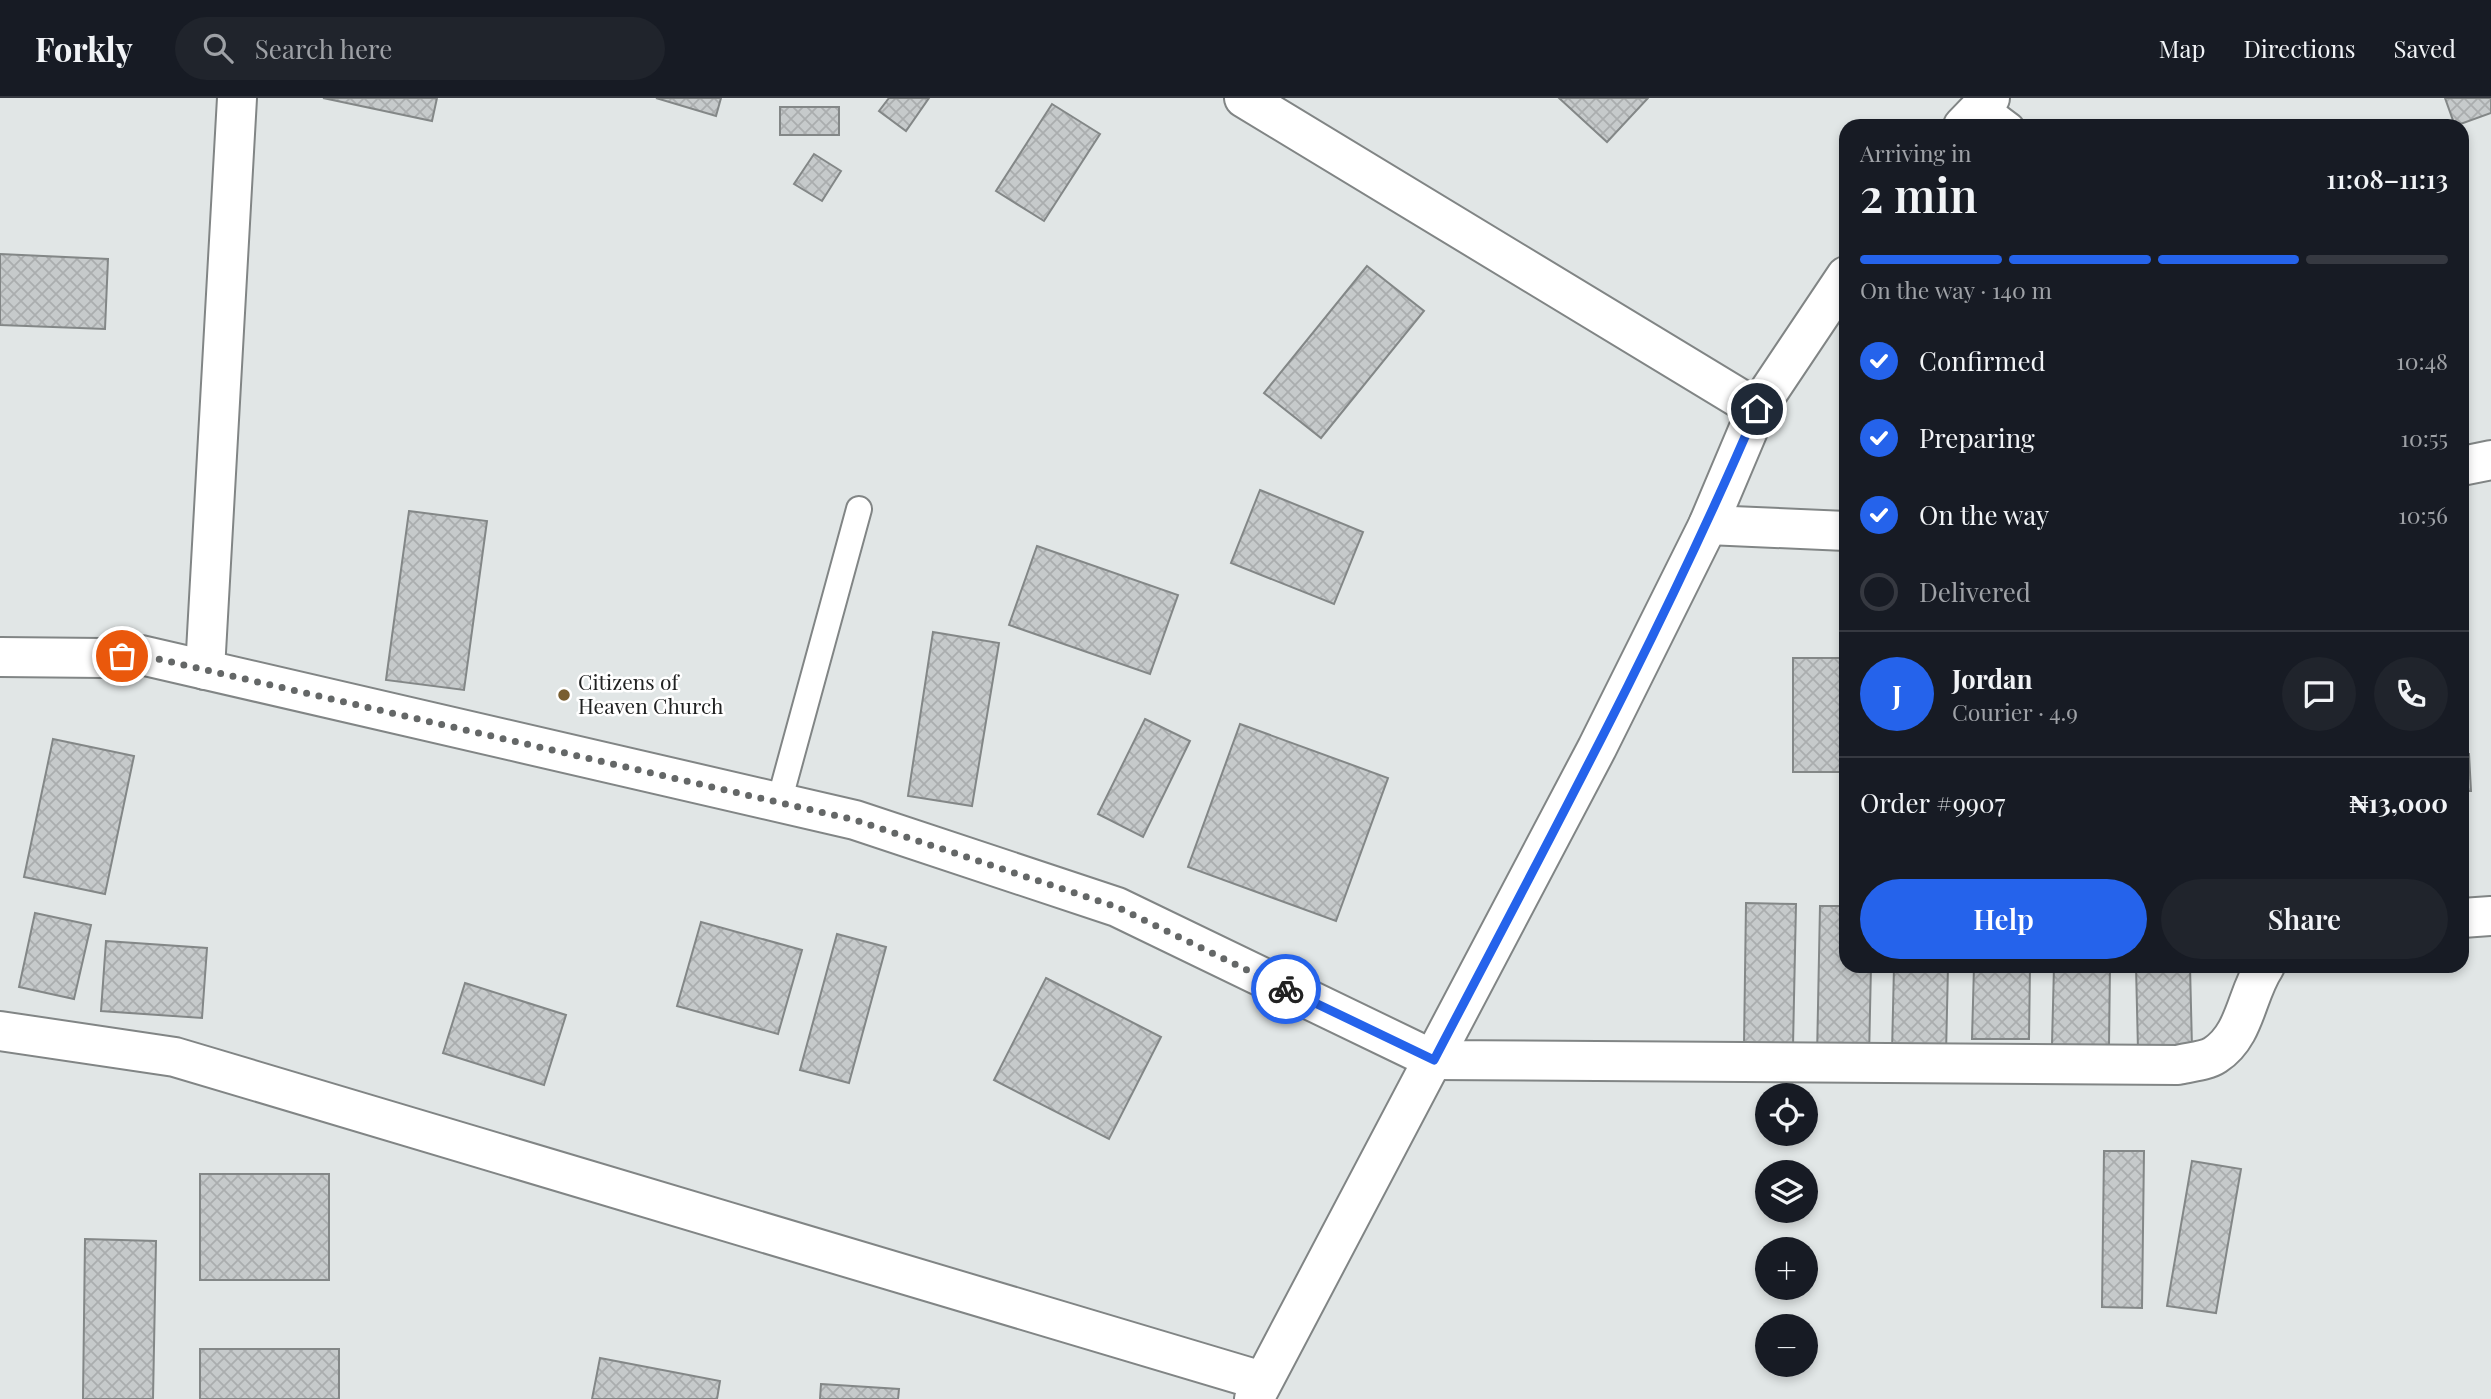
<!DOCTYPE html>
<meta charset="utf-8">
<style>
:root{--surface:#171b24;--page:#20242c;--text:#f1f3f6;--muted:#9ea1a6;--line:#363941;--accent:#2563eb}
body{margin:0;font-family:"Playfair Display",serif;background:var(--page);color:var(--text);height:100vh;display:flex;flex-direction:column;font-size:26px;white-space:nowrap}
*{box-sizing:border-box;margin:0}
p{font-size:23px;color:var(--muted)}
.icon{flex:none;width:38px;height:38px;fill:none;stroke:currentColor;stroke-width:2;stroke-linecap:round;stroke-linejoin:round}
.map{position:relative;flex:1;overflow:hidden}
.sheet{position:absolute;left:1839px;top:21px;width:630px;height:854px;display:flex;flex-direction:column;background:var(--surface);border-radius:21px;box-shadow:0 4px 10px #0003}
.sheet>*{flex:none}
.fabs{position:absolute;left:1755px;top:985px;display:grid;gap:14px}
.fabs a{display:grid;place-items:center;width:63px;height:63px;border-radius:50%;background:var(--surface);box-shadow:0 4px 10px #0003;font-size:35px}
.pin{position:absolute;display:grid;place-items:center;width:60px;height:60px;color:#fff;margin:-30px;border:4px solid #fff;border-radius:50%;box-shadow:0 2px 7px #0007}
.courier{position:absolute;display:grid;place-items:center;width:70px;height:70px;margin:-35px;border:5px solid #2563eb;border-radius:50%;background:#fff;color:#222;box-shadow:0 2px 9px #0007}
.head em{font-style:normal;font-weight:600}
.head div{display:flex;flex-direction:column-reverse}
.head{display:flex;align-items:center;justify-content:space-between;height:119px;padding:0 21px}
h1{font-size:46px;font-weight:600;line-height:52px}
.bar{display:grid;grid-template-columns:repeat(4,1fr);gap:10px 7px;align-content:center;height:84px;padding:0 21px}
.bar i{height:9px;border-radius:5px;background:var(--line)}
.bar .selected{background:var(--accent)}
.bar p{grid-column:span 4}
.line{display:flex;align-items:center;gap:18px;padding:0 21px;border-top:2px solid var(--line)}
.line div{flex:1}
.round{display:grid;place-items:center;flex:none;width:74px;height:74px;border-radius:37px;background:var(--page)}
ol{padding:0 21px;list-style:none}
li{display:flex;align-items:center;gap:21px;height:77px}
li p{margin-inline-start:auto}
li .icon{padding:7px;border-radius:50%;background:var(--accent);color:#fff;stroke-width:4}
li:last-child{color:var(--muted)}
li i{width:38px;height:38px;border:4px solid var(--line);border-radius:50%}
.primary-button{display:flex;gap:14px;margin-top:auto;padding:14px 21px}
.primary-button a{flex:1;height:80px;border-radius:42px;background:var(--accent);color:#fff;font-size:28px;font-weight:600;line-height:80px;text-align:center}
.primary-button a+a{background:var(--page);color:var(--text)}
header{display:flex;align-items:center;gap:42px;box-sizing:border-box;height:98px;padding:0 35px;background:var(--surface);border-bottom:2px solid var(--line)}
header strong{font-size:33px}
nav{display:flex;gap:38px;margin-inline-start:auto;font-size:24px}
.search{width:490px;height:63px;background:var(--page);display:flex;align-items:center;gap:18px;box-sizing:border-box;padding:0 24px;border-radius:38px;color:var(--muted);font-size:26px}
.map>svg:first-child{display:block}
.building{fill:url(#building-cross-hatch);stroke:#838787;stroke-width:2}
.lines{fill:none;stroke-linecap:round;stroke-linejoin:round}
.lane-casing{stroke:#818585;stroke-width:28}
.street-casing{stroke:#818585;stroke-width:42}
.lane{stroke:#fff;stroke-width:24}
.street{stroke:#fff;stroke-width:38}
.done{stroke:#646767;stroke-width:7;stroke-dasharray:0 12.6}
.route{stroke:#2563eb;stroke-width:9}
.poi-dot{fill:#785e30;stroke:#fff;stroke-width:2.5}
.labels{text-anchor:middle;stroke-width:5;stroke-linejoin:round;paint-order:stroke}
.poi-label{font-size:21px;fill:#212222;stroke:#fff;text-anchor:start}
</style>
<header>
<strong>Forkly</strong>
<div class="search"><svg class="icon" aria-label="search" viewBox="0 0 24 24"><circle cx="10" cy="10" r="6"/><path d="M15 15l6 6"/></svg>Search here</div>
<nav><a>Map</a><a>Directions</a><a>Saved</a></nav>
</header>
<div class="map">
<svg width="2491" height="1301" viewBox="0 0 2491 1301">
<defs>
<pattern id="building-cross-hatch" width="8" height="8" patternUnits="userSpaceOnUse" patternTransform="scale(1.75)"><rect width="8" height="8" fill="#c6cacb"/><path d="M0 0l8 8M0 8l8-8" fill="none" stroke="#aaadae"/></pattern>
</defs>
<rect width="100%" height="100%" fill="#e1e6e6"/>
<g class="building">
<polygon points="323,0 437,0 432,23"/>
<polygon points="656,0 721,0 716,18"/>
<polygon points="889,0 929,0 906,33 879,13"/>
<polygon points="1559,0 1648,0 1607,44"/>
<polygon points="2445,0 2491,0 2491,15 2455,28"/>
<polygon points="1052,6 1100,36 1044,123 996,93"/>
<rect x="780" y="9" width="59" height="28"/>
<polygon points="814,56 841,73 822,103 794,86"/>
<polygon points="0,156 108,161 105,231 0,227"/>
<polygon points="1367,168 1424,213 1321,340 1264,295"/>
<polygon points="1841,305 1846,305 1846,377 1843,377"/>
<polygon points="1260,392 1363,434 1334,506 1231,465"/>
<polygon points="409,413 487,423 464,592 386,582"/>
<polygon points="1037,448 1178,497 1150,576 1009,527"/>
<polygon points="933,534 999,545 972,708 908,698"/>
<rect x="1793" y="560" width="53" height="114"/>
<polygon points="1145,621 1190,643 1143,739 1098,716"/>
<polygon points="1240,626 1388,680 1336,823 1188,769"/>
<polygon points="53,641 134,658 105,796 24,779"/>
<polygon points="2462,656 2469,656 2471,693 2462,693"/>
<polygon points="1746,805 1796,806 1793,948 1744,948"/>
<polygon points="1820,808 1846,808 1846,868 1871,868 1869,959 1817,959"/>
<polygon points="35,815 91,827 74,901 19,889"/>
<polygon points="701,824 802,852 778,936 677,908"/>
<polygon points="837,836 886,849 849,985 800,972"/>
<polygon points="106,843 207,850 202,920 101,913"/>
<polygon points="1894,868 1948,868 1946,956 1892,955"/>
<polygon points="1974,868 2030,868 2029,941 1972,941"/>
<polygon points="2054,868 2110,868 2109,948 2052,947"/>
<polygon points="2136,868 2190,868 2192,950 2138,952"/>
<polygon points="1046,880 1161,939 1109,1041 994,982"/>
<polygon points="465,885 566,917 544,987 443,955"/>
<polygon points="2104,1053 2144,1053 2142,1210 2102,1209"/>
<polygon points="2192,1063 2241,1071 2216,1215 2167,1208"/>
<rect x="200" y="1076" width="129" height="106"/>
<polygon points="85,1141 156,1143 153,1301 83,1301"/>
<rect x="200" y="1251" width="139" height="50"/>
<polygon points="600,1260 720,1283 717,1301 592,1301"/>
<polygon points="821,1286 899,1291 898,1301 820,1301"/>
</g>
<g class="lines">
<defs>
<g id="lane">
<polyline points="1983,7 2011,28"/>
<polyline points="779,704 859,411"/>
</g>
<g id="street">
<polyline points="1244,0 1757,311"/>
<polyline points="1963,28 1990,0"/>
<polyline points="2462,368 2491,362"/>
<polyline points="1708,427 1846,433"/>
<path d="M 0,559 L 103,560 L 141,557 L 855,722 L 1117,809 L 1434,962 L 2178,967 C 2189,964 2206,963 2215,957 C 2246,937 2246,896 2265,868"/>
<polyline points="205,572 237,0"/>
<polyline points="2462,820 2491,818"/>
<polyline points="0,933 175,959 1262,1283"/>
<polyline points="1254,1301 1597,650 1708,427 1757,311 1846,178"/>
</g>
</defs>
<use href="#lane" class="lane-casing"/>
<use href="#street" class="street-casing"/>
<use href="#lane" class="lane"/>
<use href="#street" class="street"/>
</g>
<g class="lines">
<polyline class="done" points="122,558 141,557 855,722 1117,809 1286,891"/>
<path class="route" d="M 1286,891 L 1434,962 C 1546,747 1662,534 1757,311"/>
</g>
<circle class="poi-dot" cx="564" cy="597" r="7"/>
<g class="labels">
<g class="poi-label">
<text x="578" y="592">Citizens of<tspan x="578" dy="24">Heaven Church</tspan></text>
</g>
</g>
</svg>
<div class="fabs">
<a><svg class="icon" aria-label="locate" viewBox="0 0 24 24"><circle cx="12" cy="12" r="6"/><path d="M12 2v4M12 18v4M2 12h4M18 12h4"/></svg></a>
<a><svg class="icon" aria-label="layers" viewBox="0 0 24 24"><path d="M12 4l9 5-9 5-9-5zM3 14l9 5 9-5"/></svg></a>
<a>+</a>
<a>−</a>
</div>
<div class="pin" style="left:122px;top:558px;background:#ea580c"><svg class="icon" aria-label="bag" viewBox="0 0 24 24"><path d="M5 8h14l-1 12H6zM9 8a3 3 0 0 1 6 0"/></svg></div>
<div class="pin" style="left:1757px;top:311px;background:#1f2937"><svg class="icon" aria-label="home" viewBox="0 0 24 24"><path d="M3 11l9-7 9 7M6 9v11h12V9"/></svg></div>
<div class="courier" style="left:1286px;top:891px"><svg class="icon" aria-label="bike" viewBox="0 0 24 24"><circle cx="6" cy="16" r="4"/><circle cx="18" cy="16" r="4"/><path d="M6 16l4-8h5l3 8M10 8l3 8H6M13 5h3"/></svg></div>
<section class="sheet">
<div class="head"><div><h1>2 min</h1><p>Arriving in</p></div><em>11:08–11:13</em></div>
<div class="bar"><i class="selected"></i><i class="selected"></i><i class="selected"></i><i></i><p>On the way · 140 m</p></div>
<ol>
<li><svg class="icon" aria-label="check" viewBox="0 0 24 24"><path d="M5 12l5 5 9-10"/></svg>Confirmed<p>10:48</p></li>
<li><svg class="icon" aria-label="check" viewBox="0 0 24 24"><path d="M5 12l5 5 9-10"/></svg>Preparing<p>10:55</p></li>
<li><svg class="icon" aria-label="check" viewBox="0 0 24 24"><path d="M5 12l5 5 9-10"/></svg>On the way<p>10:56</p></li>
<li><i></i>Delivered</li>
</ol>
<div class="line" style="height:126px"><b class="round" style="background:var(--accent);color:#fff">J</b><div><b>Jordan</b><p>Courier · 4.9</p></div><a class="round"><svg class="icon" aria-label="chat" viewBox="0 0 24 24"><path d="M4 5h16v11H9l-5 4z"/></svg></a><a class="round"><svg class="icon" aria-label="phone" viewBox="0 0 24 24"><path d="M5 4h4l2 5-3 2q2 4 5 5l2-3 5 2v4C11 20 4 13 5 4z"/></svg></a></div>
<div class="line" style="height:91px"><div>Order #9907</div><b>₦13,000</b></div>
<div class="primary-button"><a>Help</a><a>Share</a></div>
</section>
</div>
